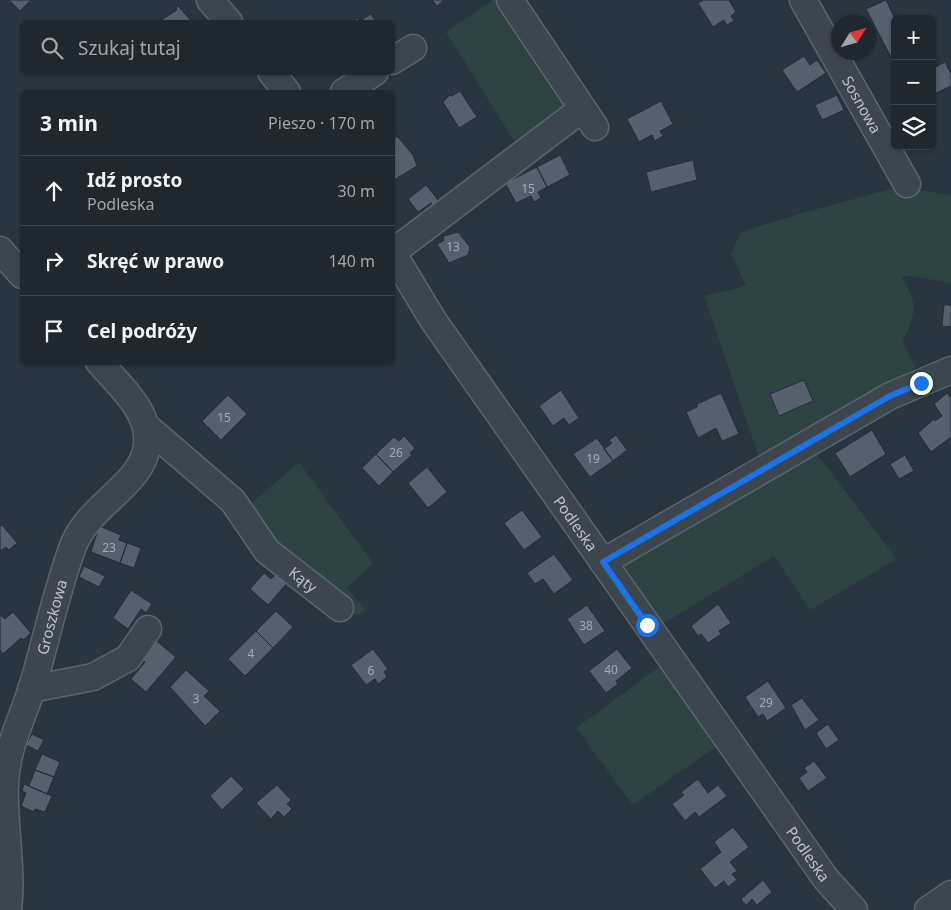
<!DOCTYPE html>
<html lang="pl">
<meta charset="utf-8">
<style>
body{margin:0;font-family:"Noto Sans",sans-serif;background:#2c343b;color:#f1f3f6}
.controls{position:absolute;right:15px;top:15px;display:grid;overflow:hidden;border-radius:8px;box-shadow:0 1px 4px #0004}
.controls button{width:45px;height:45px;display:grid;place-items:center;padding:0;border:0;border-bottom:1px solid #3c444b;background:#1f282f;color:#f1f3f6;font:25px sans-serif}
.compass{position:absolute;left:831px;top:15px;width:45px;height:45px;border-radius:50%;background:#1f282f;box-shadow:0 1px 4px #0004;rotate:53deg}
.stop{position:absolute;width:15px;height:15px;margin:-11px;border:4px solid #1a73e8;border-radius:50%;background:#fff}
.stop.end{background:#1a73e8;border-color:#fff;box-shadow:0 1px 5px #0008}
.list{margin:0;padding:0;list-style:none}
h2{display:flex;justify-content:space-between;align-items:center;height:65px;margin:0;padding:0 20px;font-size:21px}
h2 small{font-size:16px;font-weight:400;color:#a1a6aa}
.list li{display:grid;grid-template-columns:32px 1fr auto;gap:15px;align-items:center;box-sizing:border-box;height:70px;padding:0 20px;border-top:1px solid #3c444b}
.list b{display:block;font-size:19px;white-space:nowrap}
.list p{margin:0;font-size:16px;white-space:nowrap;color:#a1a6aa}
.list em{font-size:16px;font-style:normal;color:#a1a6aa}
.icon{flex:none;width:28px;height:28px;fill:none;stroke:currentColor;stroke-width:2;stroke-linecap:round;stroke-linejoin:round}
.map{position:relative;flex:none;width:951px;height:910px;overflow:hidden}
.search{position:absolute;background:#1f282f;box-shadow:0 1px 4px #0004;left:20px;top:20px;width:375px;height:55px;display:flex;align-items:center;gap:12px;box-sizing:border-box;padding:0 18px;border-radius:8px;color:#a1a6aa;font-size:19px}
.panel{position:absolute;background:#1f282f;box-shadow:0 1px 4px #0004;left:20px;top:90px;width:375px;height:275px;border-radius:8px}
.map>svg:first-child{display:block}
</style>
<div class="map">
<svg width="951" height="910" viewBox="0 0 951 910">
<rect width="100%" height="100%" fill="#29353f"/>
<path fill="#2e4342" d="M493 0H505L576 109 519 149 446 32Z
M898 187 951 195V283L911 276H901C919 306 917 310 903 341L918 374 760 460 704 296 746 286 731 254 741 232 802 213Z
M813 449 897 559 810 610 774 556 658 627 615 563Z
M299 462 373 563 347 588 366 610 357 616 274 545 246 508Z
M662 665 720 744 633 805 576 728Z"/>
<path fill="#55606c" stroke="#242d36" d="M9 0H31L20 11Z
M432 0H444L437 6Z
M703 0H729L736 12 731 16 734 21 727 25 724 20 713 27 698 3Z
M886 0 895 19 894 63 866 9Z
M178 6 192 22H158L177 10 176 8Z
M371 14 376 22H350L357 18 360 21Z
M804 56 810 65 817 60 826 73 797 92 782 70Z
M945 62 951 74V86L932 95V69Z
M460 91 477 117 459 128 443 102 450 95 452 96Z
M837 95 844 110 822 120 815 105Z
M661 101 673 124 660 131 663 136 655 141 652 135 639 142 627 119Z
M397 136 413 155 417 166 392 181V139Z
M560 155 570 175 547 187 537 167Z
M693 160 697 180 651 192 646 172Z
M537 167 547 187 538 192 541 198 534 202 531 196 516 203 505 183Z
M426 185 439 201 433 205 431 203 418 212 408 199Z
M458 232 470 247 468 255 449 263 437 244 443 241 444 236Z
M944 305H951V327L942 326Z
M804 380 813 401 779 416 770 394Z
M561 390 579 418 569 425 564 418 553 426 539 406Z
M721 393 739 434 722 441 716 428 698 438 686 412 697 407V404Z
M947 393 951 398V437L931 452 918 433 934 419 935 421 942 416 934 404Z
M228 395 247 414 221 440 202 421Z
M872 430 886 454 850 477 835 453Z
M616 435 627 450 613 461 604 449 612 443 609 440Z
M404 436 415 448 410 453 412 455 393 472 376 454 394 437 399 441Z
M597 438 613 461 590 477 573 454Z
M376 454 393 472 379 486 362 468Z
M905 455 914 471 899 479 890 464Z
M427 467 447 492 428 508 408 483Z
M522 510 542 537 524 550 504 523Z
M2 525 17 543 9 550 6 547 0 551V527Z
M99 526 121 535 119 540 127 543 120 563 91 552Z
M127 543 141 548 134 568 120 563Z
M554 554 573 580 554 594 543 579 535 584 527 573Z
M84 566 105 576 99 587 79 577Z
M278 572 289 581 268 605 250 589 264 573 271 579Z
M131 590 152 604 146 613 141 609 128 629 113 618Z
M718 604 731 623 719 631 721 634 708 643 701 634 698 636 691 626Z
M587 605 605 631 584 645 567 619Z
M276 611 293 627 273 648 256 631Z
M13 612 31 633 23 640 21 638 3 654 0 650V615L5 619Z
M256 631 273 648 245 676 228 659Z
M154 639 176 657 146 692 131 679 145 662 139 657Z
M373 649 388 669 384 672 387 677 378 684 375 679 366 685 351 665Z
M617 649 632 668 616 681 618 684 606 693 589 671Z
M186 670 209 691 204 696 220 711 205 726 170 687Z
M768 681 786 708 767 721 763 714 758 717 745 697Z
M802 698 819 720 805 730 791 705Z
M828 724 839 740 826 749 816 733Z
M32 734 44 740 38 751 26 745Z
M42 754 60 762 54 777 35 770Z
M814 761 827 778 808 791 799 778 807 772 804 768Z
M35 770 54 777 47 794 29 786Z
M231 776 244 789 222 810 210 796Z
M698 779 708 793 718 785 727 796 699 817 695 812 685 821 672 804 684 795 681 792Z
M24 784 52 796 45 812 35 809 34 812 21 806 26 793 22 791Z
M277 785 291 800 287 804 292 809 284 817 278 811 271 819 256 803Z
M733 827 749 847 730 862 737 871 732 874 737 880 728 887 724 881 715 888 700 869 721 852 714 842Z
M763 880 772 892 757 905 752 899 746 905 741 899Z"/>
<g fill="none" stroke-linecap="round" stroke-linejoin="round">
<defs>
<g id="minor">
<path d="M210 0 229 22"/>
<path d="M510 0 595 127"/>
<path id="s1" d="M803 0 907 184"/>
<path d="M392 61 413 48"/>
<path d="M271 72 287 92"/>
<path d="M344 92 375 72"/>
<path d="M0 250 22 275"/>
<path id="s2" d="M392 252 433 320 826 879 854 910"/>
<path d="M393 252 582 109"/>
<path id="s3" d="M147 427 233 501 267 551 340 608"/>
<path d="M603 562 890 396 951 370"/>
<path d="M31 689 93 677 128 658 148 629"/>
<path id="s4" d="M8 910C13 867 3 824 5 782 7 747 22 719 32 688 46 641 56 592 73 546 89 504 143 485 147 445 151 412 119 385 99 362"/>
<path d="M928 910 951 894"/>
</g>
</defs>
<use href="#minor" stroke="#5b646c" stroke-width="29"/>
<use href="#minor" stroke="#3d464f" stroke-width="26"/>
</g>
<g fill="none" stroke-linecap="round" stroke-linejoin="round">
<path stroke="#1a73e8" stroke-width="6" d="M647 625 603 562 890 396 921 383"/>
</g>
<g text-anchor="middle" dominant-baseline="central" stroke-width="4" stroke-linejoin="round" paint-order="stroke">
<g font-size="12" fill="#a1a9b2">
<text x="528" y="188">15</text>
<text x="453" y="246">13</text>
<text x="224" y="417">15</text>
<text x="396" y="452">26</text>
<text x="593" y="458">19</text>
<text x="109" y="547">23</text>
<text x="586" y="625">38</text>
<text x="251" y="653">4</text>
<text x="611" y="669">40</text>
<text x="371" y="670">6</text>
<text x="196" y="698">3</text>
<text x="766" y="702">29</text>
</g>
<g font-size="15" fill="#bac1c9" stroke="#222b34">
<text stroke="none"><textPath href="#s1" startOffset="120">Sosnowa</textPath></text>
<text stroke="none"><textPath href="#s2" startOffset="328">Podleska</textPath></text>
<text stroke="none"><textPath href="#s3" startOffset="220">Kąty</textPath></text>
<text stroke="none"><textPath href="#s4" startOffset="300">Groszkowa</textPath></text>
<text stroke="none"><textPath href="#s2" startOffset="732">Podleska</textPath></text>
</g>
</g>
</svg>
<div class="controls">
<button>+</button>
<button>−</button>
<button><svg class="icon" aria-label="layers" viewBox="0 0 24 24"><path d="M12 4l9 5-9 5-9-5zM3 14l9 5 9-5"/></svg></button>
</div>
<svg class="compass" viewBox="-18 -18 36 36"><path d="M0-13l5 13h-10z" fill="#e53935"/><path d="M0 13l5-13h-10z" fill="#a1a6aa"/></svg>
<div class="stop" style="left:647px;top:625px"></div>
<div class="stop end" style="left:921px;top:383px"></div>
<div class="search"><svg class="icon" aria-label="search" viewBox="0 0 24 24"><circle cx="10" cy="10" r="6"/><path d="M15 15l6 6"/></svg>Szukaj tutaj</div>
<section class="panel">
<h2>3 min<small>Pieszo · 170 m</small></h2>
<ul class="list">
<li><svg class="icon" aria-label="ahead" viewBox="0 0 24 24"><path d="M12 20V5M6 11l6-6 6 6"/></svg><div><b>Idź prosto</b><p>Podleska</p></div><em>30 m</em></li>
<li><svg class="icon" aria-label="right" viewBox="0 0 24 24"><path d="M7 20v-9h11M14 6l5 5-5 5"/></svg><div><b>Skręć w prawo</b></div><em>140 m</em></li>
<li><svg class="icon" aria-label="arrive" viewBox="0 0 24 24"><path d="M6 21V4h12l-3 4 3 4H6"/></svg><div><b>Cel podróży</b></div></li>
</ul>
</section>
</div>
